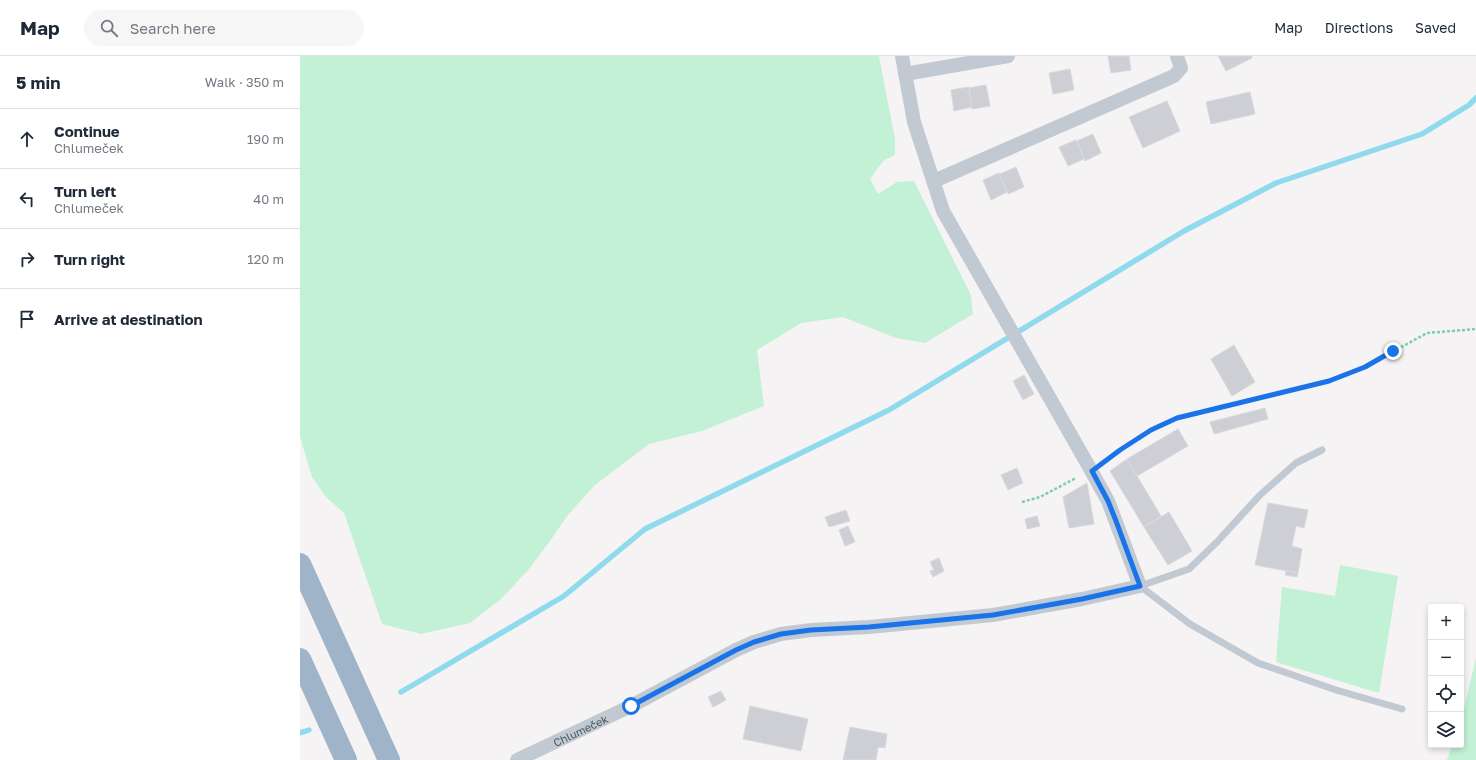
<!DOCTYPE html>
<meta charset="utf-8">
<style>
body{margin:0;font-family:"Golos Text",sans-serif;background:#f6f6f7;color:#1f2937}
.controls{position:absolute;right:12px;bottom:12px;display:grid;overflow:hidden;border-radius:4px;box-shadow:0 2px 6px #0003}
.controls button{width:36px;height:36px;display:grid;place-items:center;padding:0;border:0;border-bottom:1px solid #e0e1e3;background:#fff;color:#1f2937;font:20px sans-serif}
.stop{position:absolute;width:12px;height:12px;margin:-9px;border:3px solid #1a73e8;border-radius:50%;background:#fff}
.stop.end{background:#1a73e8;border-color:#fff;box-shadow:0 1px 4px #0008}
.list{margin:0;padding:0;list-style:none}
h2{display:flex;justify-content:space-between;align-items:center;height:52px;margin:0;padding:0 16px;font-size:17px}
h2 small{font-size:13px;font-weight:400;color:#747a83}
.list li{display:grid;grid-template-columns:26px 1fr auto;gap:12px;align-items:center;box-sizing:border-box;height:60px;padding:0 16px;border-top:1px solid #e0e1e3}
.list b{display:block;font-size:15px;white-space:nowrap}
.list p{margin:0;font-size:13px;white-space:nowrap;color:#747a83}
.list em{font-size:13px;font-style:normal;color:#747a83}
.icon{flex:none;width:22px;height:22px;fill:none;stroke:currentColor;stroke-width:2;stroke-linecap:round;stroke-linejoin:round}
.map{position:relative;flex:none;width:1176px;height:704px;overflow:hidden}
header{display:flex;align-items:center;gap:24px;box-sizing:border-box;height:56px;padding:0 20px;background:#fff;border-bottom:1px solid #e0e1e3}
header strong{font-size:19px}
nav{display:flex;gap:22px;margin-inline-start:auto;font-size:14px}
.search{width:280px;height:36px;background:#f6f6f7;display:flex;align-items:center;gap:10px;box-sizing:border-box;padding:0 14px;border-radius:22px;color:#747a83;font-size:15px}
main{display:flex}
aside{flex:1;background:#fff}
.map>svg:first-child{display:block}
</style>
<header>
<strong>Map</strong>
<div class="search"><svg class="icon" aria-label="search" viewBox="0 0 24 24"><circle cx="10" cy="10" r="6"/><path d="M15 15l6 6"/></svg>Search here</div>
<nav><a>Map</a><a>Directions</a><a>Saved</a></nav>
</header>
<main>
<aside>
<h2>5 min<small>Walk · 350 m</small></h2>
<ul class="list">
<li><svg class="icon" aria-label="ahead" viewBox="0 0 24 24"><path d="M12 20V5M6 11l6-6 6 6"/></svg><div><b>Continue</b><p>Chlumeček</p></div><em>190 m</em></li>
<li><svg class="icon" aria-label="left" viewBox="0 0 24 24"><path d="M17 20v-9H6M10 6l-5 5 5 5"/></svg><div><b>Turn left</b><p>Chlumeček</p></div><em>40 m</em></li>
<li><svg class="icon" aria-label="right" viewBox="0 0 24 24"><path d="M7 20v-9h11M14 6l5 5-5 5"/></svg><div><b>Turn right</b></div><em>120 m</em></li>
<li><svg class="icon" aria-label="arrive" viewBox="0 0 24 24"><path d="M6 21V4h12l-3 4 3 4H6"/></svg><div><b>Arrive at destination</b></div></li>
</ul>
</aside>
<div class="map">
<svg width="1176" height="704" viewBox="0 0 1176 704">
<rect width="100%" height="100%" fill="#f5f3f3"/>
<path fill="#c3f1d5" d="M0 0H579L595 83V99L583 105 570 123 578 138 597 126 614 125 671 239 673 258 625 287 596 282 543 261 501 267 457 294 464 350 402 375 349 388 295 429 267 460 250 485 229 513 202 542 170 567 121 578 82 568 44 457 26 441 12 421 0 380Z
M1040 509 1098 520 1079 637 976 606 982 531 1035 540Z
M1176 602V704H1147L1152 689H1161V665Z"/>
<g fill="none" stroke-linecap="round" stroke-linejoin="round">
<path stroke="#90daee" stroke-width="5.5" d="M101 636 264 540 345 473 589 354 884 175 976 127 1122 78 1169 49 1176 42
M0 677 9 674"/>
</g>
<path fill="#cdcfd5" stroke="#d7d9de" d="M808 0H829L831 14 811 17Z
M918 0H952V2L926 15Z
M770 13 774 34 753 38 749 17Z
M686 29 690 50 672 53 669 32Z
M669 31 672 51 654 55 651 34Z
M950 36 955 58 911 68 906 46Z
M867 45 880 75 843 92 829 61Z
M793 78 801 97 785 105 777 85Z
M776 84 784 103 768 110 759 91Z
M716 111 724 131 708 138 699 117 700 118Z
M699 117 707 136 691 144 683 124Z
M934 289 955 326 932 340 911 303Z
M724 319 734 338 723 344 713 325Z
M965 352 968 363 914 378 910 366Z
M878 373 888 390 837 420 827 403Z
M827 403 861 460 844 471 810 415Z
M717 412 723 427 708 434 701 419Z
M787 427 794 468 769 472 763 441Z
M968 447 1008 454 1004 472 996 470 992 490 1002 493 998 517 955 509Z
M546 454 550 465 529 471 525 461Z
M869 456 892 495 868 509 844 471Z
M737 460 740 470 727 473 725 463Z
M548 470 555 486 545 490 539 474Z
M639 502 644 515 633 521 630 515 634 514 630 506Z
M986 515 998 517 997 521 985 519Z
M421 635 426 644 413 651 408 641Z
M450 650 508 663 501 695 443 683Z
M550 671 587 678 585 692 578 691 576 704H543Z"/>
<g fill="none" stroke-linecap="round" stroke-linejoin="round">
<path stroke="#7ad0a6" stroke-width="2.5" stroke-dasharray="3 2" stroke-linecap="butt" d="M805 405 820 394 851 374 877 362 1029 325 1065 311 1127 277 1176 273
M722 446 740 441 776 422"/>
<path stroke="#c1cad2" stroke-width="7" d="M1022 394 996 407 960 439 917 486 889 513 840 530 890 568 958 607 1036 634 1102 653"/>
<g stroke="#c1cad2" stroke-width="14">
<path d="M605 18 708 0"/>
<path d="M634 125 874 20 881 12 877 0"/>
<path id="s1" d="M217 704 331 650 436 594 454 586 481 578 511 574 569 571 693 559 782 543 840 530 808 445 788 409 643 155 614 66 602 0"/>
</g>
<path stroke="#9fb4c9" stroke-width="22" d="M0 508 89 704
M0 603 46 704"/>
</g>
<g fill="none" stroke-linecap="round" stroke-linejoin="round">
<path stroke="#1a73e8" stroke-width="5" d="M331 650 436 594 454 586 481 578 511 574 569 571 693 559 782 543 840 530 816 465 808 445 792 415 820 394 851 374 877 362 1029 325 1065 311 1093 295"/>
</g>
<g text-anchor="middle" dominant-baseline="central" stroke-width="3" stroke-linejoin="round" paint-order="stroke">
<g font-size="11" fill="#4a5661" stroke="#fff">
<text stroke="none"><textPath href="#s1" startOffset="70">Chlumeček</textPath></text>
</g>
</g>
</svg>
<div class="controls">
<button>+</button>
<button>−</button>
<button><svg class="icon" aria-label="locate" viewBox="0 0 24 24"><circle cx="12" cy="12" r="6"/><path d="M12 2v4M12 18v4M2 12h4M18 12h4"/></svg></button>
<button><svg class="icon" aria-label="layers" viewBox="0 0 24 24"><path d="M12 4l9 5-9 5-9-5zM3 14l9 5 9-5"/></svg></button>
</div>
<div class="stop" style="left:331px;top:650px"></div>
<div class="stop end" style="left:1093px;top:295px"></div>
</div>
</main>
